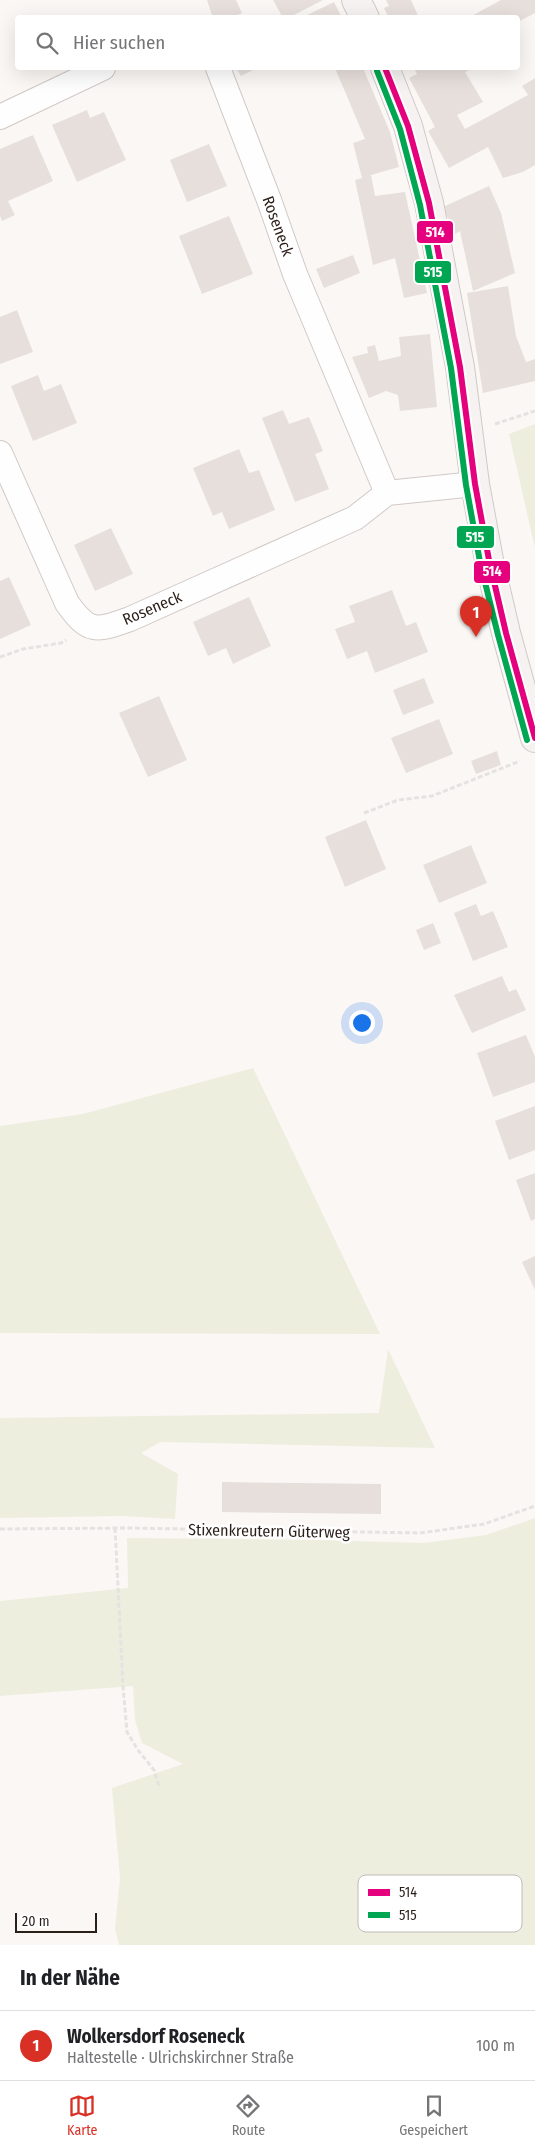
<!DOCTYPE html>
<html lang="de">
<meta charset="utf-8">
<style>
body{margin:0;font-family:"Fira Sans Condensed",sans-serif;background:#f6f6f6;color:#202124}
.scale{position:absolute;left:15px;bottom:12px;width:82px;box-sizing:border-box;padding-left:5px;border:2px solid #2c1f1a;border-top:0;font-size:14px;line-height:18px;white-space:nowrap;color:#2c1f1a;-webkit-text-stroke:4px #fff;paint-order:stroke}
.you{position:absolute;left:361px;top:1022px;width:18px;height:18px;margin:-12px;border:4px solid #fff;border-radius:50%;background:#1a73e8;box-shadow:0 0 0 8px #1a73e833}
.badge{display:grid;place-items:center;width:32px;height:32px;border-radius:50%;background:#d93025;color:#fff;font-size:16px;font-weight:700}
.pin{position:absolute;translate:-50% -41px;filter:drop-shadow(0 1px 2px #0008)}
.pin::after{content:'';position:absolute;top:26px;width:18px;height:15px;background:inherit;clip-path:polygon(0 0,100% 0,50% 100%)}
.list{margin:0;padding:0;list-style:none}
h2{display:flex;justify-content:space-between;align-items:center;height:65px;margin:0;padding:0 20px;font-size:21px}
h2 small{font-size:16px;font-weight:400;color:#757577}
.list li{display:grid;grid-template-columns:32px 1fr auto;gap:15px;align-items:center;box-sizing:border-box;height:70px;padding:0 20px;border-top:1px solid #e0e0e0}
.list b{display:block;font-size:19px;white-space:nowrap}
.list p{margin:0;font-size:16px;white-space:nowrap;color:#757577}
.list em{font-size:16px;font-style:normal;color:#757577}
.icon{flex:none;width:28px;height:28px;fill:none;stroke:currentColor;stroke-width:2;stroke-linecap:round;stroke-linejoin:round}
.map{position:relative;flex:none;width:535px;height:1945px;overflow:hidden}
.search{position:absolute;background:#fff;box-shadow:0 5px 20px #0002;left:15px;right:15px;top:15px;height:55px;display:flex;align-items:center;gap:12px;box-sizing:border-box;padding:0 18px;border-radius:5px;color:#757577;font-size:19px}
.sheet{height:135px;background:#fff}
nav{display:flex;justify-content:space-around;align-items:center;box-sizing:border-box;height:70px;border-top:1px solid #e0e0e0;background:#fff;font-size:14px;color:#757577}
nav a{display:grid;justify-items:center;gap:2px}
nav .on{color:#d93025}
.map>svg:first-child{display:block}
</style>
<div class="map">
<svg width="535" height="1945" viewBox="0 0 535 1945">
<rect width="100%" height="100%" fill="#fbf7f5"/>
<path fill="#edeede" d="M535 424V548L509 434Z
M253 1068 380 1334 0 1333V1126L83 1114Z
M388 1349 435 1448 160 1442 141 1453 178 1474 175 1519 122 1516 0 1518V1418L379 1413Z
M535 1518V1945H119L115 1929 120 1878 112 1788 183 1764 142 1743 135 1720 133 1686 0 1696V1601L128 1588 127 1538 317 1540 423 1543 486 1535Z"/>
<path fill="#e7dfdc" d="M207 0H236L242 13 231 18H213Z
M273 0H323L288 18H283Z
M386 0H411L419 18H389L384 8 389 6Z
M501 0H535V13L518 22V18H468Z
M334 2 342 18H301Z
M236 68H257L241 76Z
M335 68H363L390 132 399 167 371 175 375 196 405 192 427 293 404 298 395 258 373 265 355 180 362 178 353 143 365 139Z
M414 68H474L465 72 483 102 457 115 465 129 528 95 522 86 535 78V165L523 172 503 178 488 147 449 168 428 131 435 127 409 78 417 74Z
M87 110 90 118 104 112 126 160 77 182 52 125Z
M33 135 53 181 8 201 15 215 2 221 0 216V149Z
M209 144 227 186 187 202 170 160Z
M489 186 501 213 515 273 473 291 460 231 455 234 443 207Z
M229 216 253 274 202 294 179 236Z
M353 255 360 273 324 288 316 269Z
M508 286 516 336 526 362 535 359V381L483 393 467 293Z
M17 310 33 352 0 364V317Z
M430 334 437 407 400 411 398 395 386 391 369 398 352 357 368 353 367 347 375 345 379 361 401 356 399 337Z
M38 375 44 391 61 384 77 423 33 441 11 386Z
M283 410 289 424 309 417 323 451 315 454 329 489 295 502 262 418Z
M239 449 249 473 259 470 275 510 229 529 222 512 213 516 193 468Z
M111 528 133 574 95 591 74 545Z
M9 577 31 625 0 639V581Z
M392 590 406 626 416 622 428 652 375 673 367 651 347 659 335 629 355 622 349 606Z
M249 597 271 646 233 664 226 648 208 656 193 622Z
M424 678 434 703 403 715 393 690Z
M159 696 187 760 148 777 119 713Z
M439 719 453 754 406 773 391 738Z
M497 751 501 765 476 774 471 761Z
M366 820 386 869 345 887 325 837Z
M471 845 487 883 439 903 423 865Z
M476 904 481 916 493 911 508 947 473 961 454 913Z
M433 923 441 943 424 950 416 930Z
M502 976 509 992 516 989 526 1010 472 1033 454 995Z
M526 1035 535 1057V1082L493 1097 477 1053Z
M535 1106V1150L509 1160 495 1121Z
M535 1173V1219L531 1221 516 1180Z
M535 1256V1290L522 1262Z
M222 1482 381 1484V1514L222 1512Z"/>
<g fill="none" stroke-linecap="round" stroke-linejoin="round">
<defs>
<path id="minor" d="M218 68 269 200 295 274 387 493
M0 117 103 68
M0 453 67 603C89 634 96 631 130 619L355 518 387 493 475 484"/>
<path id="secondary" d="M356 0 365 18
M385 68 408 126 429 203 460 367 475 484 489 560 506 633 535 738"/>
</defs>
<use href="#minor" stroke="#d1c9c6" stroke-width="26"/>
<use href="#secondary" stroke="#d1c9c6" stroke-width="30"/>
<path stroke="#e4e3e2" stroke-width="3" stroke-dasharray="5 2.5" stroke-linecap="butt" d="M495 424 535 411
M0 657 23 649 61 643 66 640
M364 813 398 800 432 796 520 761
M115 1528 123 1686 127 1732 138 1750 154 1770 159 1786
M0 1529 128 1528 420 1533 484 1524 535 1506"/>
<use href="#minor" stroke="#fefefe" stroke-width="24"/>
<use href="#secondary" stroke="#f6f2f2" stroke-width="28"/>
<defs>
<path id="bus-1" d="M385 68 408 126 429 203 460 367 475 484 489 560 506 633 535 738"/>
<path id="bus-2" d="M377 71 400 129 420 205 451 368 466 485 480 562 498 635 527 740"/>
</defs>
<use href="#bus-1" stroke="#fff" stroke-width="10"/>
<use href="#bus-2" stroke="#fff" stroke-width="10"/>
<use href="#bus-1" stroke="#e5007d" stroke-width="6"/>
<use href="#bus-2" stroke="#00a651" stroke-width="6"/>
</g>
<g text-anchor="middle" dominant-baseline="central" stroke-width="5" stroke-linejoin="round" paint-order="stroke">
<g font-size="16" fill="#2c1f1a" stroke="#fff">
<text transform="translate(278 226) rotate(70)">Roseneck</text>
<text transform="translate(152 608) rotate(-23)">Roseneck</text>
<text transform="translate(269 1531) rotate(1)">Stixenkreutern Güterweg</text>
</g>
</g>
<rect x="358" y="1875" width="164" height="57" rx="8" fill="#fff" stroke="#c0bcba" stroke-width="1"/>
<rect x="368" y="1889" width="22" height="7" fill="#e5007d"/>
<rect x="368" y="1912" width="22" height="6" fill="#00a651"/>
<g font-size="14" fill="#2c1f1a">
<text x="399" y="1897">514</text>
<text x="399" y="1920">515</text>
</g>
<g stroke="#fff" stroke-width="2">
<rect x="416" y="220" width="38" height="24" rx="5" fill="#e5007d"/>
<rect x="414" y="260" width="38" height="24" rx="5" fill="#00a651"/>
<rect x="456" y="525" width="39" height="24" rx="5" fill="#00a651"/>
<rect x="473" y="560" width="38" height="24" rx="5" fill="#e5007d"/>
</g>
<g font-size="14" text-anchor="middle" font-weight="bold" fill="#fff">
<text x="435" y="237">514</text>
<text x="433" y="277">515</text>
<text x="475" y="542">515</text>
<text x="492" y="576">514</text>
</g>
</svg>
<div class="scale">20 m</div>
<div class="you"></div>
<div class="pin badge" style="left:476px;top:637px">1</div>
<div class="search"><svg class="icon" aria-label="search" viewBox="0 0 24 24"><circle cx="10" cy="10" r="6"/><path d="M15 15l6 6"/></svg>Hier suchen</div>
</div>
<section class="sheet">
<h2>In der Nähe<small></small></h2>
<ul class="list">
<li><span class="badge">1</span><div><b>Wolkersdorf Roseneck</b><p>Haltestelle · Ulrichskirchner Straße</p></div><em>100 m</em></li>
</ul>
</section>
<nav>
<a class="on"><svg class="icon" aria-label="map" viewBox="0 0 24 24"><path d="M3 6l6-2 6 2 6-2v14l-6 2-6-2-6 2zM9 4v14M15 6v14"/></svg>Karte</a>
<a><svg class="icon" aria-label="directions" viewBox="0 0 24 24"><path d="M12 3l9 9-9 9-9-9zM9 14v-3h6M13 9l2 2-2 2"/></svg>Route</a>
<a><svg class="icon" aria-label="saved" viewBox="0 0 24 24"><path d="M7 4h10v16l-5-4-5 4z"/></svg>Gespeichert</a>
</nav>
